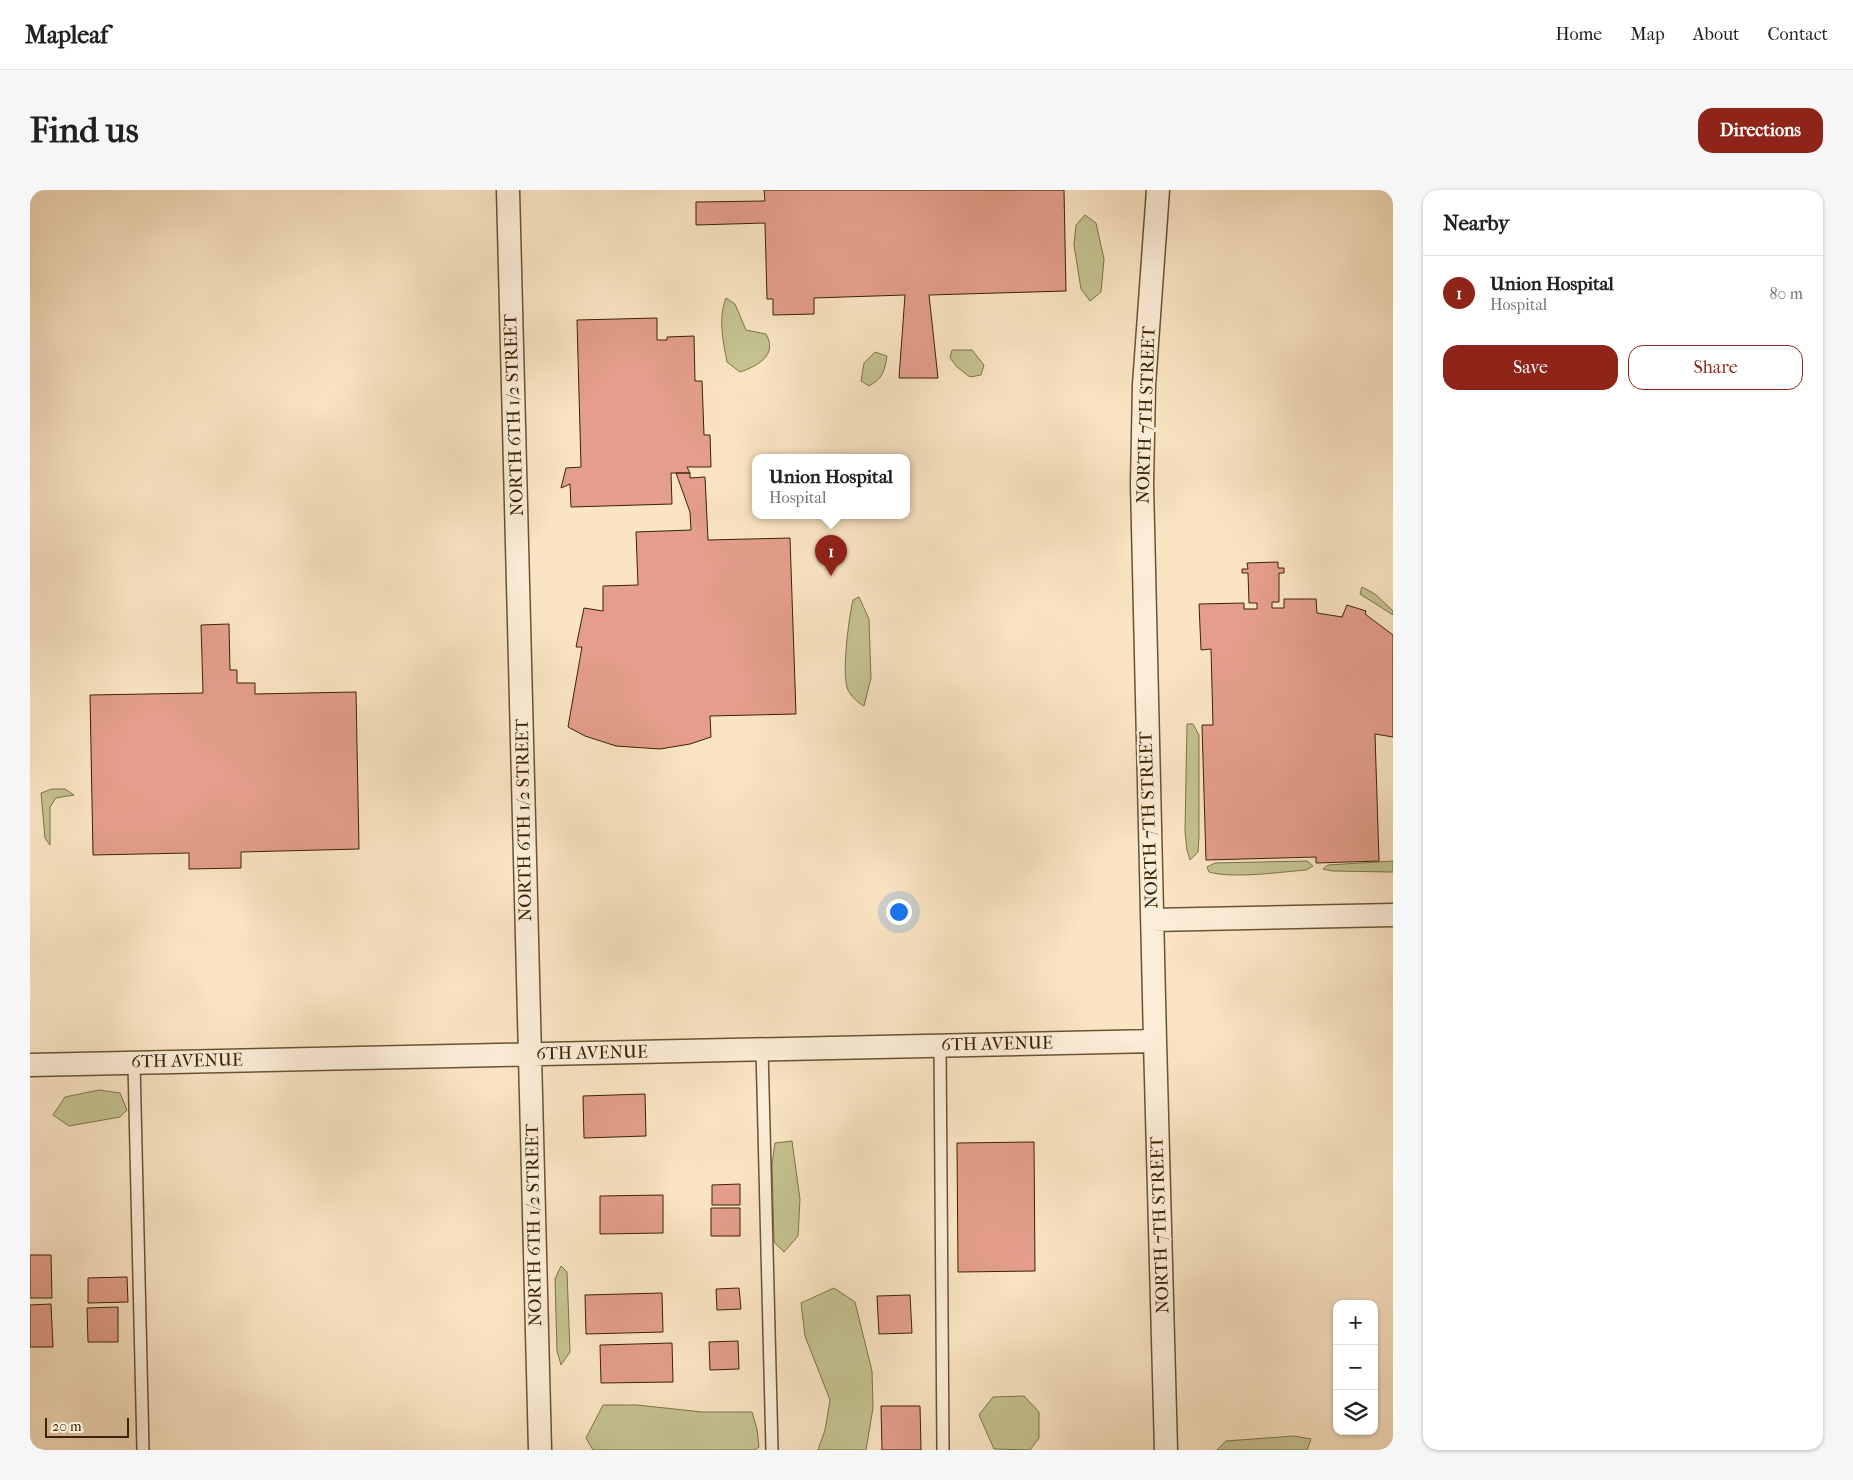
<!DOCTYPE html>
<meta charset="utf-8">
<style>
body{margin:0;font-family:"IM FELL French Canon",serif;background:#f6f6f6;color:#202124}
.controls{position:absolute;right:15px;bottom:15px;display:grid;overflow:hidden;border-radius:10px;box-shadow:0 1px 4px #0004}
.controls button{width:45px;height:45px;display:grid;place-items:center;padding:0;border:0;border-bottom:1px solid #e0e0e0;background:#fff;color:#202124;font:25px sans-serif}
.scale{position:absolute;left:15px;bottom:12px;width:84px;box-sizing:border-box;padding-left:5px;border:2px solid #3a2300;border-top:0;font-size:14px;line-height:18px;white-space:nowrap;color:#3a2300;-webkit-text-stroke:4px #fcedd8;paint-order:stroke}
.you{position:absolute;left:868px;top:721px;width:18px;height:18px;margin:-12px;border:4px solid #fff;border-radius:50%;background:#1a73e8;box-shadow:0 0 0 8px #1a73e833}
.badge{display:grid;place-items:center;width:32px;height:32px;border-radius:50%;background:#8f2418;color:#fff;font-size:16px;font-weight:700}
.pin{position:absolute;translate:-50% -41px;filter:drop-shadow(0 1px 2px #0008)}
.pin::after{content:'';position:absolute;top:26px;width:18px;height:15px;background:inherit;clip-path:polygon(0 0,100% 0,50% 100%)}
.popup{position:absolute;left:722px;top:264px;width:158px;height:65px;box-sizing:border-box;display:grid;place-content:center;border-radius:10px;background:#fff;filter:drop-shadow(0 1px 4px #0005);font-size:16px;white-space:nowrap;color:#757577}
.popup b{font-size:19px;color:#202124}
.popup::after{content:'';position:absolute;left:50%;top:100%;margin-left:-10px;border:10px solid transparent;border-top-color:#fff}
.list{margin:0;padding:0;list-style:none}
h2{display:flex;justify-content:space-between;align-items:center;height:65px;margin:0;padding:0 20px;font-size:21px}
h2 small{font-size:16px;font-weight:400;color:#757577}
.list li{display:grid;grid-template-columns:32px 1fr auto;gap:15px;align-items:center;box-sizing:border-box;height:75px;padding:0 20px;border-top:1px solid #e0e0e0}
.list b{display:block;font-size:19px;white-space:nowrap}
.list p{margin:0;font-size:16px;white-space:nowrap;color:#757577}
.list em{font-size:16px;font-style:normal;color:#757577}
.actions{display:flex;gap:10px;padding:15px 20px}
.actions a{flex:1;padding:11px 0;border:1px solid #8f2418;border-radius:15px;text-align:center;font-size:18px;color:#8f2418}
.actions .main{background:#8f2418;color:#fff}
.icon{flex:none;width:28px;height:28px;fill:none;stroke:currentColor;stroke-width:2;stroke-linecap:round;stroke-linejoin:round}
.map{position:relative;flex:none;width:1363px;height:1260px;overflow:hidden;border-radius:15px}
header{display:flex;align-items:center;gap:30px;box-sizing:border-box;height:70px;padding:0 25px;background:#fff;border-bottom:1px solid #e0e0e0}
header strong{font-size:24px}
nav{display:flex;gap:28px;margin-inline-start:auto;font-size:18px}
.intro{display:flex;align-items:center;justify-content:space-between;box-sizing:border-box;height:120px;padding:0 30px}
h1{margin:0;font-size:35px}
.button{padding:12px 22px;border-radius:15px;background:#8f2418;color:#fff;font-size:18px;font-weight:700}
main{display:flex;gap:30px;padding:0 30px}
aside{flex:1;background:#fff;border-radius:15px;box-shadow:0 1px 4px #0004}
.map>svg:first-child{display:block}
</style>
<header>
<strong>Mapleaf</strong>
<nav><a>Home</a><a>Map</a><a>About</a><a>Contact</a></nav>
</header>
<div class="intro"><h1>Find us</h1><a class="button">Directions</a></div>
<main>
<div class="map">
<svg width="1363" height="1260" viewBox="0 0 1363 1260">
<rect width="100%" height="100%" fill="#fae4c3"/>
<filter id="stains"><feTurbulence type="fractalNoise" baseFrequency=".004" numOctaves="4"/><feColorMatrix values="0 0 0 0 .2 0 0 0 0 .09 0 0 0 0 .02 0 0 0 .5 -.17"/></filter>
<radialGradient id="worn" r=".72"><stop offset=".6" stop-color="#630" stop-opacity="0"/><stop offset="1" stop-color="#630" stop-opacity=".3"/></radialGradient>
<path fill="#c4c290" stroke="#7f7248" d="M1055 25 1066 33 1074 69 1071 102 1060 111 1051 99 1044 55 1046 35Z
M696 108 705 114 716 140 736 144C748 165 728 176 710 182L697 172C693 151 688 128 696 108Z
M922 160H942L954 175 951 185 940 187 927 177 920 168Z
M845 162 857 166C855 181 852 189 839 196L831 191 834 173Z
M1332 397 1345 404 1363 421V425L1330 404Z
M829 407 839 429 841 488 834 516C828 513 821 506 818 500 811 486 819 426 823 410Z
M1157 534H1163L1169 545V646L1168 662 1160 670 1157 660 1155 642Z
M22 599H35L44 605 26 608 20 617V655L15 648 11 603Z
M1277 671 1283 676 1276 680C1250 682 1203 689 1179 682L1177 677 1185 673Z
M1363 671V682L1302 681 1293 679 1298 675Z
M69 900 90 903 97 920 90 927 39 936 23 925 35 907Z
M762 951 770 1009 768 1046 754 1062 744 1052 742 974 745 953Z
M531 1076 537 1082 540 1162 531 1175 527 1161 525 1089Z
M804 1098 825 1112 842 1181 843 1218 836 1260H788L795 1240 800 1210 775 1146 771 1113Z
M994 1206 1009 1222V1248L1000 1260 964 1259 949 1225 963 1207Z
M573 1215H607L672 1222H722L727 1239 729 1257 725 1260H563L556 1248Z
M1264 1246 1281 1249 1277 1260H1187L1196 1251Z"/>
<path fill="#e49e8b" stroke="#3a2300" d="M734 0H1034L1036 101 899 105 908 188H869L875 105 784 108V124L743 125V109H737L735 33 666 35V12L735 11Z
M627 128V150H637V147L664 146 665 191H672L674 245H680L681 277H657L660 283H641L642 314 541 317 540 294 531 298 536 278 551 277 547 130Z
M646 283H660V288L675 287 678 350 760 348 766 524 680 526 681 547 660 554 630 559 586 556 555 546 538 537 552 457H546L554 418 573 421V396L608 395 606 342 661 340 660 322Z
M1248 372V378H1254V383H1249V412H1242V418H1254V409H1286L1287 423 1312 427 1317 415 1336 421 1335 424 1363 445V547L1345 544 1349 671 1286 673V667L1176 670 1172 535H1183L1181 459 1171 460 1169 414 1214 413V419H1227V413H1219L1218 383H1212V379H1218L1217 373Z
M199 434 200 480H207V493H225V504L326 502 329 659 211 662V678L159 679V663L63 665 60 505 173 503 171 435Z
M615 904 616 946 554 948 553 906Z
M1004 952 1005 1081 928 1082 927 953Z
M710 994V1015H682V995Z
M633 1005V1043L570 1044V1006Z
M681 1018H710V1046H681Z
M0 1065H21L22 1108H0Z
M97 1087 98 1112 58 1113V1088Z
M709 1098 711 1119 687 1120 686 1099Z
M632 1103 633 1142 556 1144 555 1105Z
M880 1105 882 1143 849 1144 847 1106Z
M21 1114 23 1157H0V1115Z
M88 1117V1152H58L57 1118Z
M708 1151 709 1179 680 1180 679 1152Z
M642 1153 643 1192 571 1193 570 1155Z
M851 1216H890L891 1260H852Z"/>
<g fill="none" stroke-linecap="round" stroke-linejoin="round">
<defs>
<path id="service" d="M910 855 913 1260
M732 859 742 1260
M104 873 113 1260"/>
<path id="minor" d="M478 0 510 1260
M1128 0 1114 195 1112 294 1125 851 1136 1260
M1122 730 1363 725
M0 875 1125 851"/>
</defs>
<use href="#service" stroke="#6a5331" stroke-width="14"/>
<use href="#minor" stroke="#6a5331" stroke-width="25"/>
<use href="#service" stroke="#fcedd8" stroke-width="11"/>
<use href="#minor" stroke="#fcedd8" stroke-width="22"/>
</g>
<g text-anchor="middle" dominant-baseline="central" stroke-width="5" stroke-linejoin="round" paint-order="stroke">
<g font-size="18" fill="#3a2300" stroke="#fcedd8">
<text transform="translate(484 225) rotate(-92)">NORTH 6TH 1/2 STREET</text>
<text transform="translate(1116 225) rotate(-88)">NORTH 7TH STREET</text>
<text transform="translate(494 630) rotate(-91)">NORTH 6TH 1/2 STREET</text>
<text transform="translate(1119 630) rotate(-92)">NORTH 7TH STREET</text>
<text transform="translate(967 854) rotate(-1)">6TH AVENUE</text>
<text transform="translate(562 863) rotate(-1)">6TH AVENUE</text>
<text transform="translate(157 871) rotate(-1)">6TH AVENUE</text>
<text transform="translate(504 1035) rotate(-91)">NORTH 6TH 1/2 STREET</text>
<text transform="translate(1130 1035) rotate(-92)">NORTH 7TH STREET</text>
</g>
</g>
<rect width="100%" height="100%" filter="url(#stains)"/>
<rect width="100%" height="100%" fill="url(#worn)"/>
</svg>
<div class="controls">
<button>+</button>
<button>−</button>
<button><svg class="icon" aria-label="layers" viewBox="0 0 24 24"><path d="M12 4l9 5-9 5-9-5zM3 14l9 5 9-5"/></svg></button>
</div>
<div class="scale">20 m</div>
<div class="you"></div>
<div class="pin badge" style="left:801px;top:386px">1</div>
<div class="popup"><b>Union Hospital</b>Hospital</div>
</div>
<aside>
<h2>Nearby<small></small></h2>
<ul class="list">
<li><span class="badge">1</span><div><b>Union Hospital</b><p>Hospital</p></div><em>80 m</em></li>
</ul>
<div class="actions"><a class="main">Save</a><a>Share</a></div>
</aside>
</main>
